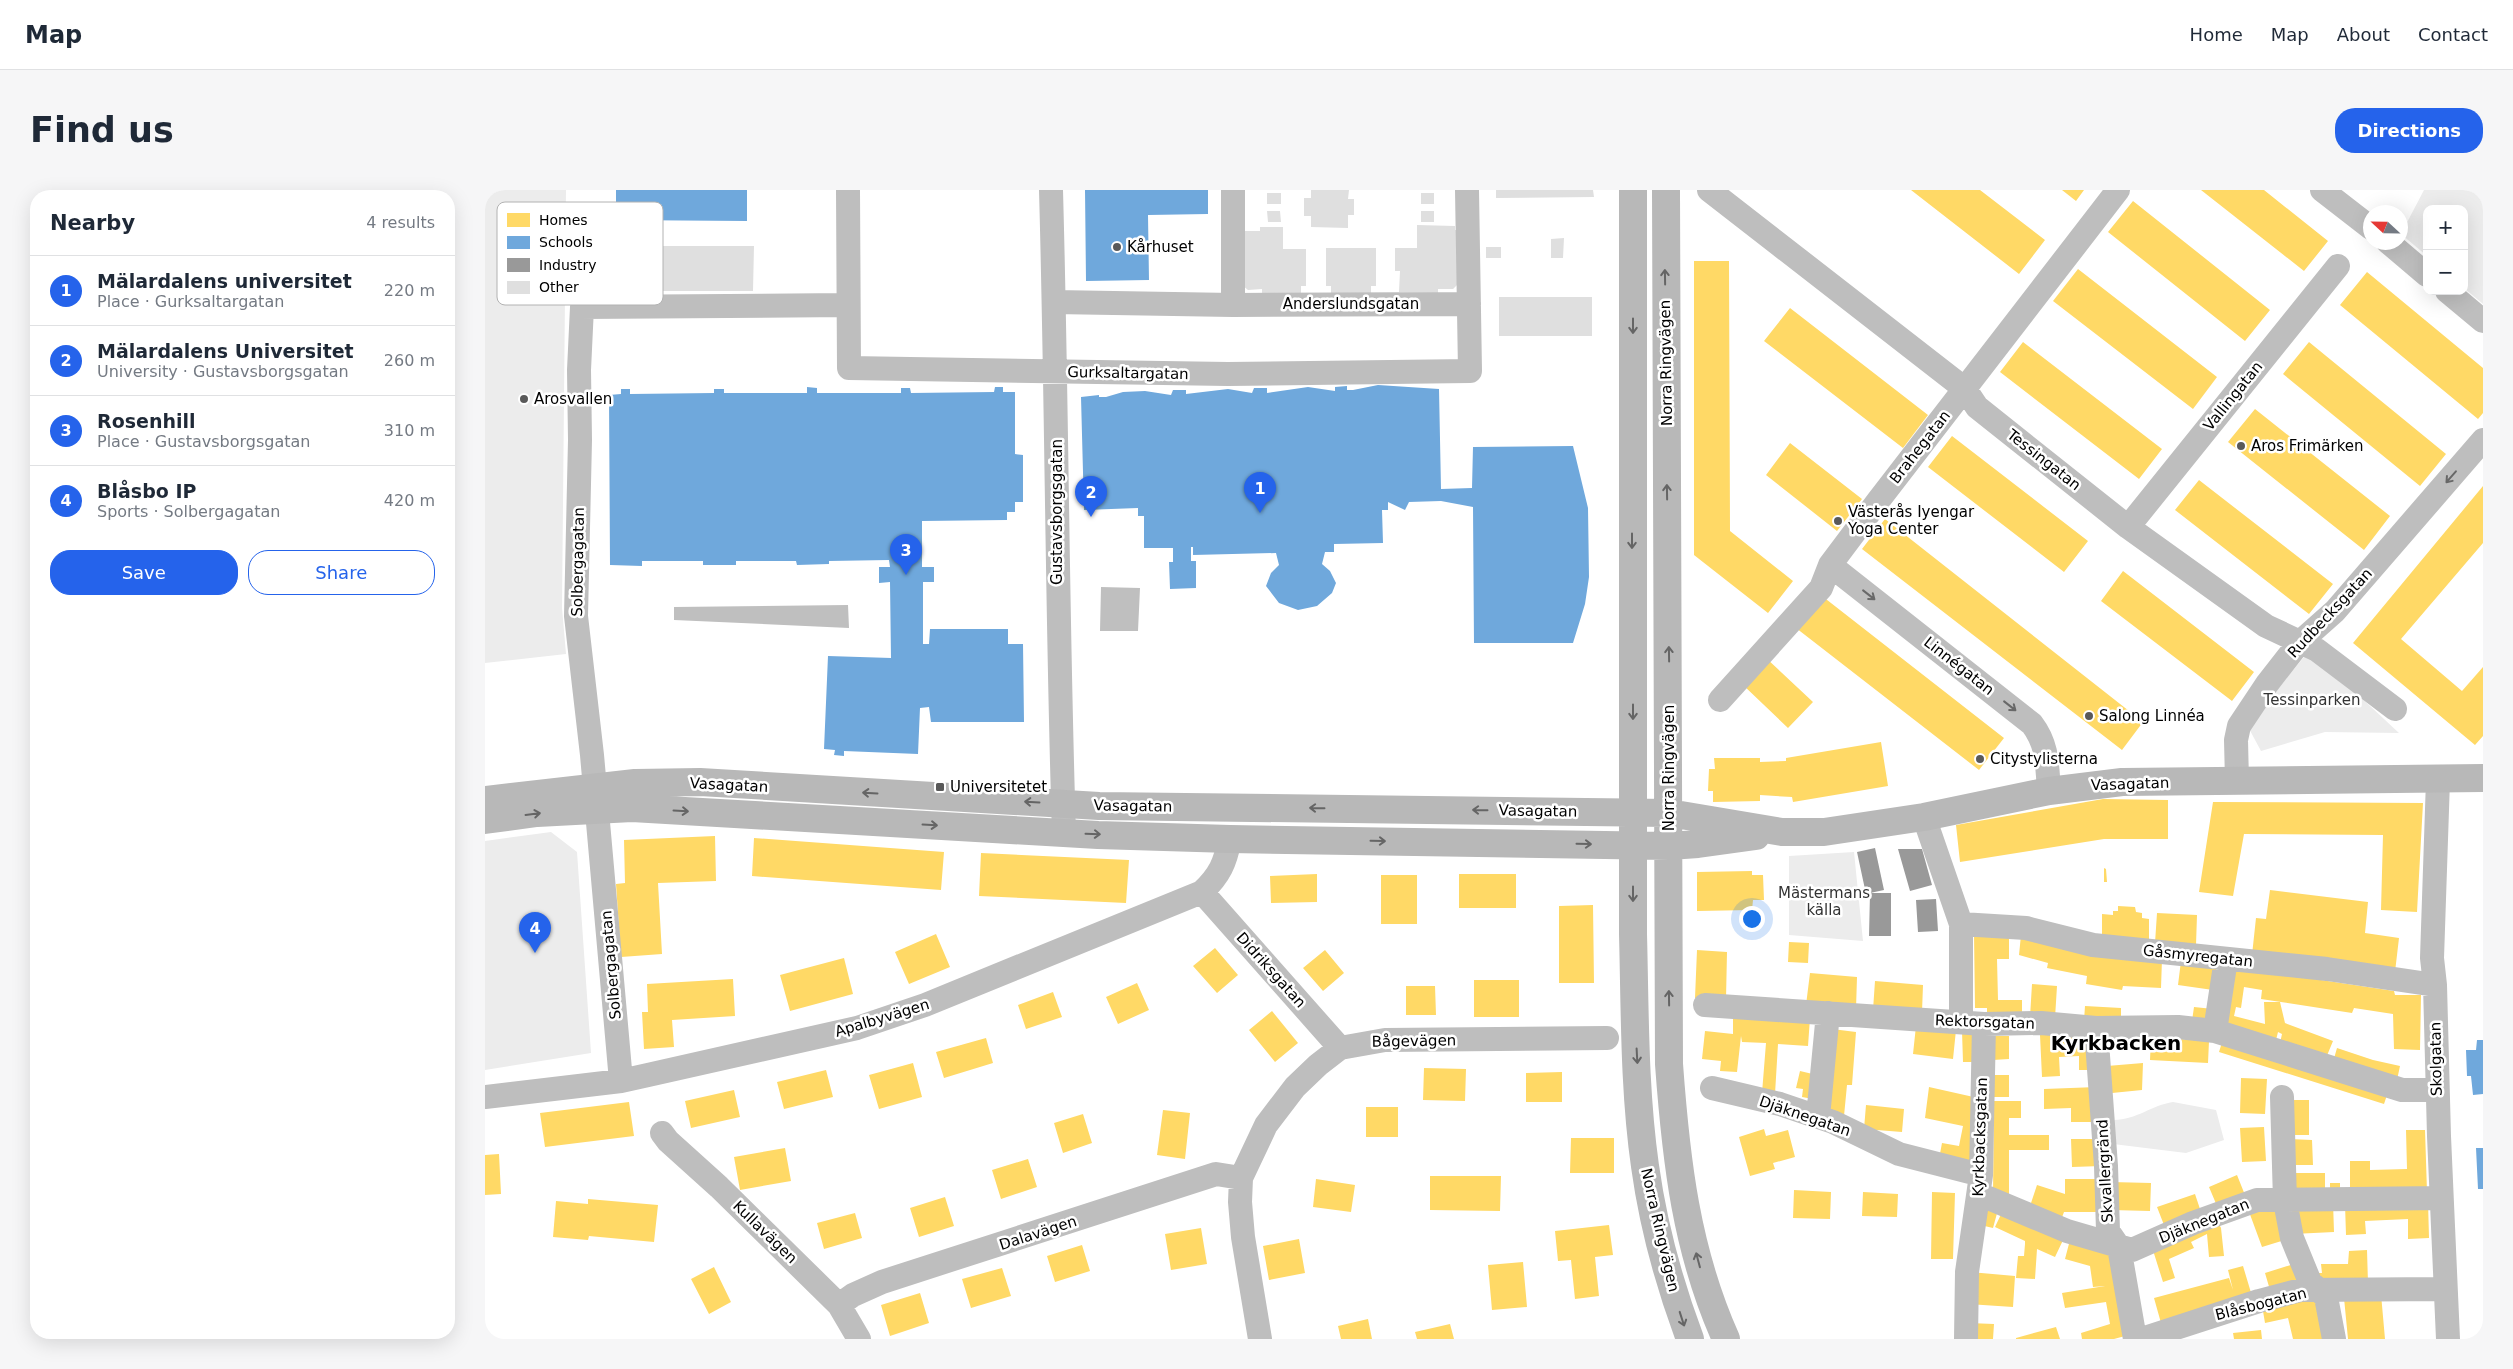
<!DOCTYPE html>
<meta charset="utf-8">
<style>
body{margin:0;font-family:"DejaVu Sans",sans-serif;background:#f6f6f7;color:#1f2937}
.controls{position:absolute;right:15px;top:15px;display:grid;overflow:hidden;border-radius:10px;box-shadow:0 5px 20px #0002}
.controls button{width:45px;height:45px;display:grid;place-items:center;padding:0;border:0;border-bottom:1px solid #e0e1e3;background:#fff;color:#1f2937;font:25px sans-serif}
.compass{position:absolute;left:1878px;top:15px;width:45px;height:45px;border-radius:50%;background:#fff;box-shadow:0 5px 20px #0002;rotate:292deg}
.you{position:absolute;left:1266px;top:728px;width:18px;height:18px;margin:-12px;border:4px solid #fff;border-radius:50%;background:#1a73e8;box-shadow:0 0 0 8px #1a73e833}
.badge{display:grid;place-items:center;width:32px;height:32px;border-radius:50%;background:#2563eb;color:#fff;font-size:16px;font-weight:700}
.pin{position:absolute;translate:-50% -41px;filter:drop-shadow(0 1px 2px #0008)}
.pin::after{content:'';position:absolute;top:26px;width:18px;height:15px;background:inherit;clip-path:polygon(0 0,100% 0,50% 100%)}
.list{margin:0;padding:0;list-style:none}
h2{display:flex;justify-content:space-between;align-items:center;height:65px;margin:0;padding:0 20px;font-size:21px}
h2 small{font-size:16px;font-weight:400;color:#747a83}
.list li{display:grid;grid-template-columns:32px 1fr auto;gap:15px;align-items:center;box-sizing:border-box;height:70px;padding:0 20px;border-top:1px solid #e0e1e3}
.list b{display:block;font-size:19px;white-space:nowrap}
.list p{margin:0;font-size:16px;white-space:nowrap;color:#747a83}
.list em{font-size:16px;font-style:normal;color:#747a83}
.actions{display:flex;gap:10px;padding:15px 20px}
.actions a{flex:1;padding:11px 0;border:1px solid #2563eb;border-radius:20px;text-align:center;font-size:18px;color:#2563eb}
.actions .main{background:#2563eb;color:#fff}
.map{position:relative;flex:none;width:1998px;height:1149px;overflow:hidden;border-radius:20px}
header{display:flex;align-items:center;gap:30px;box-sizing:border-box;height:70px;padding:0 25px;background:#fff;border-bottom:1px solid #e0e1e3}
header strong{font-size:24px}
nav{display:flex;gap:28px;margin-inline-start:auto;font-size:18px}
.intro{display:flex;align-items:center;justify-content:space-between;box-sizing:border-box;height:120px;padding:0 30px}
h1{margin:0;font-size:35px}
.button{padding:12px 22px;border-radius:20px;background:#2563eb;color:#fff;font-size:18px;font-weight:700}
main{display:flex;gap:30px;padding:0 30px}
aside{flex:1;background:#fff;border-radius:20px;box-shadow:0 5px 20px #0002}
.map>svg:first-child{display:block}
</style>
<header>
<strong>Map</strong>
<nav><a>Home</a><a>Map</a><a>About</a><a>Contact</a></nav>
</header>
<div class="intro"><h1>Find us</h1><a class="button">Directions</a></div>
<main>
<aside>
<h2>Nearby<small>4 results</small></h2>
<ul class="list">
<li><span class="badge">1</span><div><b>Mälardalens universitet</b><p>Place · Gurksaltargatan</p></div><em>220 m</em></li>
<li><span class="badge">2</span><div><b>Mälardalens Universitet</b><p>University · Gustavsborgsgatan</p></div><em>260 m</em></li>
<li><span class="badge">3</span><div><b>Rosenhill</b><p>Place · Gustavsborgsgatan</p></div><em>310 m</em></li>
<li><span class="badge">4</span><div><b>Blåsbo IP</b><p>Sports · Solbergagatan</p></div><em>420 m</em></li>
</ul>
<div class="actions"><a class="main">Save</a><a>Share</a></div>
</aside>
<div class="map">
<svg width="1998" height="1149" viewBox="0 0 1998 1149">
<rect width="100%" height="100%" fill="#fff"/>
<path fill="#ececec" d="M0 0H81L77 418 81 464 0 473Z
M1939 0H1998V114L1979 98V19H1942V66L1916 44Z
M1825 460 1914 543 1840 542 1776 561 1762 535Z
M66 642 92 662 106 863 0 880V651Z
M1369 662 1378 751 1304 745V666Z
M1688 912 1731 920 1739 950 1701 963 1620 953 1629 930C1651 930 1667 915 1688 912Z"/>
<path fill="#bfbfbf" d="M616 397 655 398 653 441H615Z
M363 415 364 438 189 430V417Z"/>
<path fill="#ffd966" d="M1426 0H1495L1560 50 1534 84Z
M1577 0H1599L1591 11Z
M1716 0H1779L1843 51 1819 81Z
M1648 11 1785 120 1760 151 1623 42Z
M1209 71H1244L1245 341 1308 391 1283 423 1209 365Z
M1593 79 1732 187 1708 219 1568 111Z
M1882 82 1998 178V223L1993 229 1855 115Z
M1305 118 1443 225 1418 258 1279 151Z
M1538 152 1677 259 1654 289 1515 182Z
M1824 152 1961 264 1935 296 1798 184Z
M1770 219 1905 326 1879 360 1743 252Z
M1467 246 1603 351 1579 382 1443 277Z
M1305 253 1377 309 1352 341 1281 285Z
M1714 290 1848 394 1824 424 1690 320Z
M1998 296V353L1916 449 1977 501 1998 477V546L1990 555 1868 453Z
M1400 329 1658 532 1637 560 1377 359Z
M1638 381 1769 482 1747 511 1616 411Z
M1337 406 1519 548 1494 580 1311 438Z
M1281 468 1328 512 1303 538 1257 494Z
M1396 552 1403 596 1308 612 1307 607 1275 605V611L1228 612V601H1223L1224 579H1230L1229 568H1275V572L1301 571V568Z
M1618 609 1683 610V649H1619L1475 672 1471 635Z
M1728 612 1938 613 1932 722 1896 720 1898 645 1759 644 1748 706 1714 702Z
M230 646 231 691 173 693 177 764 136 767 131 694 140 693 139 650Z
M269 648 459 662 456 700 267 686Z
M496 663 644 670 641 713 494 706Z
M1619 678 1621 679 1622 692H1619Z
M1267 681V685H1278L1279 710H1268L1267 720 1212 721V682Z
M832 684V712L786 713 785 686Z
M974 684H1031V718H974Z
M896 685H932V734H896Z
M1785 700 1883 712 1880 743 1914 748 1910 782 1767 765 1771 728 1781 729Z
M1108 715 1109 793H1074V716Z
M1633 716 1650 717 1651 722 1657 723V728L1664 729V752L1617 747V724L1628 725V721H1633Z
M1672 723 1712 725 1711 755 1670 753Z
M451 744 465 777 424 794 410 762Z
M1489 744 1524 745V769H1512L1513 810H1537V826H1502V818H1490Z
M1536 745 1677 769 1676 798 1638 796 1637 800 1601 794 1602 786 1562 778 1563 773 1534 765Z
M1304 752 1324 753 1323 773 1303 772Z
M730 758 753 785 732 803 708 776Z
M840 760 859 783 838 801 818 778Z
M1212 760 1242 762 1241 809 1210 808Z
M359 768 368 804 305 821 295 785Z
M1696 771 1732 775 1728 800 1693 795Z
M1744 776 1909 801 1910 805H1936L1935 860 1909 859 1908 824 1869 818 1867 823 1796 812 1776 809 1777 800 1759 797 1756 818 1751 817 1749 826 1780 834 1779 812H1795L1800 833 1848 851 1841 868 1795 853 1797 844 1793 842 1791 850 1737 836Z
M1325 783 1372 787 1371 819 1321 815Z
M248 789 250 826 187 830 189 857 159 859 157 822H163L162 794Z
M989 790H1034V827H989Z
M1390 791 1438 795 1437 822 1388 820Z
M652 793 664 820 633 834 621 807Z
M1547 794 1572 796 1570 828 1545 827Z
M921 796H950L951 825H921Z
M568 802 577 827 541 839 533 815Z
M1600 816 1636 818V832L1599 831Z
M1709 817 1728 819 1726 833 1707 831Z
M787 821 813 853 790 872 764 840Z
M1248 821 1325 828 1323 856 1293 854 1290 904 1277 903 1281 853 1257 852 1256 846 1252 882 1235 881 1236 871 1217 869 1220 841 1248 844Z
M1431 836 1471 840 1468 869 1428 864Z
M1347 839 1371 842 1367 895H1362L1359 926 1342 924Z
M1477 841H1494V872H1478Z
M1607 843 1608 880H1594V866L1574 867 1575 886 1557 887 1555 845Z
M1507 846H1524V869L1508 870Z
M1739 846 1904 899 1899 914 1734 862Z
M1666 847 1724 851 1723 873 1665 870Z
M501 848 508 873 459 888 451 862Z
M1852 858 1888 870 1915 876 1912 890 1848 872Z
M428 873 437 907 394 919 384 885Z
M1658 873 1657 900 1627 903 1622 876Z
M939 878 981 879 980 911 938 910Z
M341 880 348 907 299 919 292 892Z
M1315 881 1336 886 1334 910 1317 907 1318 899 1311 898Z
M1077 882V912H1041V883Z
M1506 885H1524V907H1507Z
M1756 888 1782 889 1780 924 1755 923Z
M1444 897 1493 908 1491 976 1454 969 1457 953 1474 956 1478 936 1440 928Z
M1612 897 1613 932H1586V918L1559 919V899Z
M249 900 255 927 206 938 200 911Z
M1803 910H1824V945H1804Z
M1509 911H1536V928H1524V945H1564V960H1524V1004L1508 1003Z
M144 912 149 946 60 957 55 923Z
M1381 915 1419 919 1417 942 1379 939Z
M881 917H913V947H881Z
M678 920 705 923 700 969 672 965Z
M598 924 607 953 578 963 569 933Z
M1779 937 1781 971 1757 972 1755 938Z
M1279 939 1281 946 1303 940 1310 967 1288 973 1290 979 1265 986 1254 947Z
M1921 940H1940L1942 1002 1865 1003V971H1885V980L1922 979Z
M1086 948H1129V983H1085Z
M1586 949H1616L1617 976 1587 977Z
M1804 949 1827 950 1828 975H1804Z
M300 958 306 991 255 1000 249 967Z
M14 964 16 1004 0 1005V965Z
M543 969 552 997 516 1009 507 980Z
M1807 983H1840V1002H1807Z
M1752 985 1760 1005 1732 1016 1724 997Z
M945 986H1016L1015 1021 945 1020Z
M831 989 870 995 866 1022 828 1017Z
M1580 989H1613L1612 1022H1579L1576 1030 1544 1019 1552 995 1580 1004Z
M1626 992 1666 993 1665 1021 1626 1020Z
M1845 993H1855V1003H1845Z
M1309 1000 1346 1002 1345 1029 1308 1028Z
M1378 1002 1413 1004 1412 1027 1377 1026Z
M1447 1002 1470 1003 1468 1069H1446Z
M1710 1004 1716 1022 1679 1035 1672 1017Z
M460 1007 469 1036 434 1047 425 1018Z
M103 1009 173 1015 169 1052 104 1046 103 1050 68 1047 71 1011 103 1014Z
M1496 1011 1514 1016 1508 1038 1491 1034Z
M1943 1011 1944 1048 1923 1049V1029L1880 1031 1881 1044 1861 1045 1860 1014Z
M1848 1012 1849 1042 1808 1044 1807 1014Z
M1790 1014 1803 1049 1777 1057 1763 1019Z
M1519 1018 1580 1046 1570 1067 1552 1059 1550 1089 1531 1088 1533 1066H1539L1540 1054V1051L1510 1037Z
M370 1023 377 1048 339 1059 332 1033Z
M1730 1026 1736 1038 1739 1066 1724 1067 1722 1044 1706 1052 1709 1058 1684 1069 1690 1088 1678 1092 1666 1054Z
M1124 1035 1128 1065 1110 1067 1114 1106 1090 1109 1086 1070 1073 1071 1070 1041Z
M716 1038 722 1074 686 1080 680 1044Z
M1586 1046 1627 1056 1640 1146 1629 1149H1597L1596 1143 1625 1134 1621 1112 1580 1118 1577 1103 1620 1096 1608 1097 1605 1076 1580 1069Z
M814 1049 820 1083 784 1090 778 1056Z
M597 1055 605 1081 570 1092 562 1066Z
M1882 1060 1883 1093H1830L1829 1083H1837L1836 1074H1863L1864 1061Z
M1038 1072 1042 1117 1007 1120 1003 1075Z
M1812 1073 1817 1090 1785 1100 1780 1083Z
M1758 1076 1767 1106 1676 1133 1669 1108 1744 1088 1748 1100 1743 1080Z
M229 1077 246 1112 224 1124 206 1089Z
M517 1078 526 1106 486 1118 477 1089Z
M1485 1082 1530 1086 1528 1117 1483 1114Z
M435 1103 444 1133 405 1146 396 1115Z
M1832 1104 1841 1149H1808L1803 1128 1780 1133 1777 1115Z
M1896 1104 1900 1149H1863L1859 1108Z
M883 1129 887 1149H856L853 1136Z
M1484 1133 1509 1134 1508 1149H1484Z
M965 1134 969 1149H932L930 1142Z
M1571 1137 1575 1149H1531V1148Z
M1776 1140 1777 1149H1749L1748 1143Z"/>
<path fill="#6fa8dc" d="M131 0H262V31L131 30Z
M600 0H723V24L663 25 664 90 601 91Z
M893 195 954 199 956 299 987 298 988 257 1088 256 1103 318 1104 387 1100 414 1088 453H989L988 317 956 311 924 312 920 320 903 312V320H897L898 353 849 354V362H840L837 374 845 381 851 393 847 403 832 416 813 420 794 413 781 396 786 383 794 375 791 363 708 365V357H706V371H711V398L685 399 684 372H688V358H659V326H653V318L599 320 596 207 614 205V207H621L638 202 660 201 686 205 688 200H701V204L743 199 767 203 769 198H782V203L823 197 850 201V197L862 196V200H868Z
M322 197 332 198V203H416V198H425L426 203 509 202 510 197H518V202H530V264L538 265V312H530V322H522V330L437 331V377H449V392H438V454H444L445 439H523V454H538L539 532H446L444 517 435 518 433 564 359 561V566L349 565 350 560 339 559 343 466 406 468 405 392 394 393V377H405L404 370 344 371V374L312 375 311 371H251V375H218V371H157V376L125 375 124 205 136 204V199H145V204L229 203V199H239V203H322Z
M1992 850H1998V904L1988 905 1986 886H1982L1981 860H1991Z
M1991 958H1998V999H1993Z"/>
<path fill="#999" d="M1390 658 1399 700 1385 703H1406V746H1384L1385 703 1381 704 1372 662Z
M1413 659H1437L1447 695 1425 701Z
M1451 709 1453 741 1433 742 1431 710Z"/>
<path fill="#dfdfdf" d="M826 0H864L863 9H869V25H863V38L826 37V26H819V8H826Z
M1011 0H1108L1109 7 1011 8Z
M782 3H796V14H782Z
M936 3H949V14H936Z
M782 21H795L796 32H783Z
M936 21H949V32H936Z
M932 35 970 36V40H977L973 94 968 99H953V103L914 102 915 81H910V58H932Z
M775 37H798V59H821V96H816V103H777V99L763 100 757 95 754 41H775Z
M1079 48 1078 68H1066V49Z
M138 56H269L268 101H138Z
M1001 57H1016V68H1001Z
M841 58H891V96H886V103H846V96H841Z
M1014 107H1107V146H1014Z"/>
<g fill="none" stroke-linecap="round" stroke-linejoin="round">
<path stroke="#bebebe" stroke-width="24" d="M363 0 364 178 743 184 985 181 982 0
M566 0C572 214 572 429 579 643
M1224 0 1480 199 1492 217 1643 337 1781 436 1832 460 1910 519
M1837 0 1886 38
M1903 52 1942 85
M1962 101 1998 131
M569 112 748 115 984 114
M748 115V0
M1643 337 1853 76
M1345 375 1547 534C1563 555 1562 575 1564 601
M1235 510 1336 398 1345 375 1393 311 1633 0
M1953 590 1947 768 1950 795 1954 946 1963 1149
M1752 591 1751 550 1754 536 1782 494 1814 453 1850 421 1998 250
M1439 627 1476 734V832
M717 702 855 858
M1476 734 1541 738 1608 755 1842 779 1950 795
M1220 815 1499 834 1556 833 1611 838 1693 837 1730 841 1917 900H1952
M1611 838 1621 976 1623 1041 1634 1057 1650 1149
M1730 841 1741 769
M136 891 107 565 91 426 95 250 94 180 97 117 363 115
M1227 898 1295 914 1348 932 1414 964 1496 985
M0 907 136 891 163 885 372 838 440 815 717 702C735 685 740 673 745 649
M1797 907 1800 1011 1807 1048 1825 1092 1841 1107 1849 1149
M1333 927 1343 823
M177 943 183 951 234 997 354 1115 374 1149
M1494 1004 1582 1041 1647 1060 1708 1033 1772 1010 1956 1008
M354 1115 368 1105 397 1092 731 984 756 988
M775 1149 758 1047 755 1012 756 988 781 935 810 897 833 875 855 858 900 850 1122 848
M1481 1149 1482 1082 1496 985 1499 834
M1657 1149 1774 1111 1816 1100 1959 1099"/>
<path stroke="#b8b8b8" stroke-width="28" d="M1148 0V744C1150 820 1149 899 1160 976 1168 1034 1184 1093 1205 1149
M1181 0 1184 874C1191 970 1201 1060 1241 1149
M0 610 150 593 215 592 614 616 1184 623 1297 642H1339L1439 627 1564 601 1637 592 1998 588
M0 630 52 623 147 618 613 645 745 649 1184 656 1213 654 1271 646"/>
</g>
<defs><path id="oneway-shaft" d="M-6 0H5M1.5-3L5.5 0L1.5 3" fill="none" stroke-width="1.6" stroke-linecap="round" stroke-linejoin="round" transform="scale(1.25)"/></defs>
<g stroke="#656565">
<use href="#oneway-shaft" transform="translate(1180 87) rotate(-91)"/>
<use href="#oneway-shaft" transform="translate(1148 136) rotate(90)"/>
<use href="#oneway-shaft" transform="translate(1182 302) rotate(-91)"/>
<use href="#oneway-shaft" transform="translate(1147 351) rotate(90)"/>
<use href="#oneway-shaft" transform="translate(1184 464) rotate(-91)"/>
<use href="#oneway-shaft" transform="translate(1148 522) rotate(90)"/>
<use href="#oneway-shaft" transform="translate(385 603) rotate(-177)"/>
<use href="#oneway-shaft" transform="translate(547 612) rotate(-177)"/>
<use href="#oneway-shaft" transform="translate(832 618) rotate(-179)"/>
<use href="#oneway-shaft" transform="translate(995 620) rotate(-179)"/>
<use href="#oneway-shaft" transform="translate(196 621) rotate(3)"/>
<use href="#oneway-shaft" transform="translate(48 624) rotate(-7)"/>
<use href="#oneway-shaft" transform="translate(445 635) rotate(3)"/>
<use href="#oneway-shaft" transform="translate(608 644) rotate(2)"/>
<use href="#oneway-shaft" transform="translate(893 651) rotate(1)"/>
<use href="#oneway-shaft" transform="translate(1099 654) rotate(1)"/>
<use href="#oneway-shaft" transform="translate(1148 704) rotate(90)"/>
<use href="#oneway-shaft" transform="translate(1184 808) rotate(-91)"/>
<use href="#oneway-shaft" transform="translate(1152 866) rotate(87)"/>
<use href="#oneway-shaft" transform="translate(1213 1070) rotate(-105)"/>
<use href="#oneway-shaft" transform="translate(1197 1129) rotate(72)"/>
</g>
<g stroke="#686868">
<use href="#oneway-shaft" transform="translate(1966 287) rotate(131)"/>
<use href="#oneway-shaft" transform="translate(1384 405) rotate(38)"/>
<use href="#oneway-shaft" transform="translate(1525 516) rotate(38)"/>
</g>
<g fill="#595959" stroke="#fff" stroke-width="2">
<circle cx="632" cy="57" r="5"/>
<circle cx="39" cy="209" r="5"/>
<circle cx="1756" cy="256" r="5"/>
<circle cx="1353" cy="331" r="5"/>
<circle cx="1604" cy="526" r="5"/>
<circle cx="1495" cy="569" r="5"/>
<rect x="450" y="592" width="10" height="10" rx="2.5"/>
</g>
<g text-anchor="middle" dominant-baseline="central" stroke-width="5" stroke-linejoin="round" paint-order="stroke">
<g font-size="15" fill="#000" stroke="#fff" text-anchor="start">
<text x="642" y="57">Kårhuset</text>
<text x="49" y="209">Arosvallen</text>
<text x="1766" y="256">Aros Frimärken</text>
<text x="1363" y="322">Västerås Iyengar<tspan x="1363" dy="17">Yoga Center</tspan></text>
<text x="1614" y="526">Salong Linnéa</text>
<text x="1505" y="569">Citystylisterna</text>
<text x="465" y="597">Universitetet</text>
</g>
<g font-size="15" fill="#000" stroke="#fff">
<text x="866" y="114">Anderslundsgatan</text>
<text transform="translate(1181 173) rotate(-91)">Norra Ringvägen</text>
<text transform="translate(643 183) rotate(1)">Gurksaltargatan</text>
<text transform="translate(1748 206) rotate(-51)">Vallingatan</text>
<text transform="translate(1435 257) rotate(-52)">Brahegatan</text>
<text transform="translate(1559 270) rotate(38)">Tessingatan</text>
<text transform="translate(572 322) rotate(-90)">Gustavsborgsgatan</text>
<text transform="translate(93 372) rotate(-89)">Solbergagatan</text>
<text transform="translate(1845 423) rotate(-47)">Rudbecksgatan</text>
<text transform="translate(1474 476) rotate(38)">Linnégatan</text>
<text transform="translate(1184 578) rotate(-90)">Norra Ringvägen</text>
<text transform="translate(1645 594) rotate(-2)">Vasagatan</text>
<text transform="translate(244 595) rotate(3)">Vasagatan</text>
<text transform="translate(648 616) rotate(1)">Vasagatan</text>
<text transform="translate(1053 621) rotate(1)">Vasagatan</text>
<text transform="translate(1713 766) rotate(6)">Gåsmyregatan</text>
<text transform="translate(126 775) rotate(-95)">Solbergagatan</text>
<text transform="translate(786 780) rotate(48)">Didriksgatan</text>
<text transform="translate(397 828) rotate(-17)">Apalbyvägen</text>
<text transform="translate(1500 832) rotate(2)">Rektorsgatan</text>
<text transform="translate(929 851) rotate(-1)">Bågevägen</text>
<text transform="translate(1951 869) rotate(-91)">Skolgatan</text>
<text transform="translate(1320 926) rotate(19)">Djäknegatan</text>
<text transform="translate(1495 947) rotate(-88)">Kyrkbacksgatan</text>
<text transform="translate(1620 981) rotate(-93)">Skvallergränd</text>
<text transform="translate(1719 1031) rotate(-22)">Djäknegatan</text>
<text transform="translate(1175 1040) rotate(77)">Norra Ringvägen</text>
<text transform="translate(280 1042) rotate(44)">Kullavägen</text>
<text transform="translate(553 1043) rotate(-18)">Dalavägen</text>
<text transform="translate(1776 1114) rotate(-14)">Blåsbogatan</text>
</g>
<g font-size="15" fill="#333" stroke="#fff">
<text x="1827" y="510">Tessinparken</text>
<text x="1339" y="703">Mästermans<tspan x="1339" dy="17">källa</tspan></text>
</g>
<g font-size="20" font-weight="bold" fill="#000" stroke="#fff">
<text x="1631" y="853">Kyrkbacken</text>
</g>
</g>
<rect x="12" y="12" width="166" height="103" rx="8" fill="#fff" stroke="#b2b2b2" stroke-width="1"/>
<rect x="22" y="23" width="23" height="14" fill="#ffd966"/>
<rect x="22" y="46" width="23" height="13" fill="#6fa8dc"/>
<rect x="22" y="68" width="23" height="14" fill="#999"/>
<rect x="22" y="91" width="23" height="13" fill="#dfdfdf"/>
<g font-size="14" fill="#000">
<text x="54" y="35">Homes</text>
<text x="54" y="57">Schools</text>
<text x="54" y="80">Industry</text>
<text x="54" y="102">Other</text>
</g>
</svg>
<div class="controls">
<button>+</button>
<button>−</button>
</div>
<svg class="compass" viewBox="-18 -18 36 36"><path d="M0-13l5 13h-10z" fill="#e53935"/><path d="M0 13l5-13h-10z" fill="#747a83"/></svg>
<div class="you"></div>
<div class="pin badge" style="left:775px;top:323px">1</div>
<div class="pin badge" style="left:606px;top:327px">2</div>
<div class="pin badge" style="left:421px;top:385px">3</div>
<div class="pin badge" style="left:50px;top:763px">4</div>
</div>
</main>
